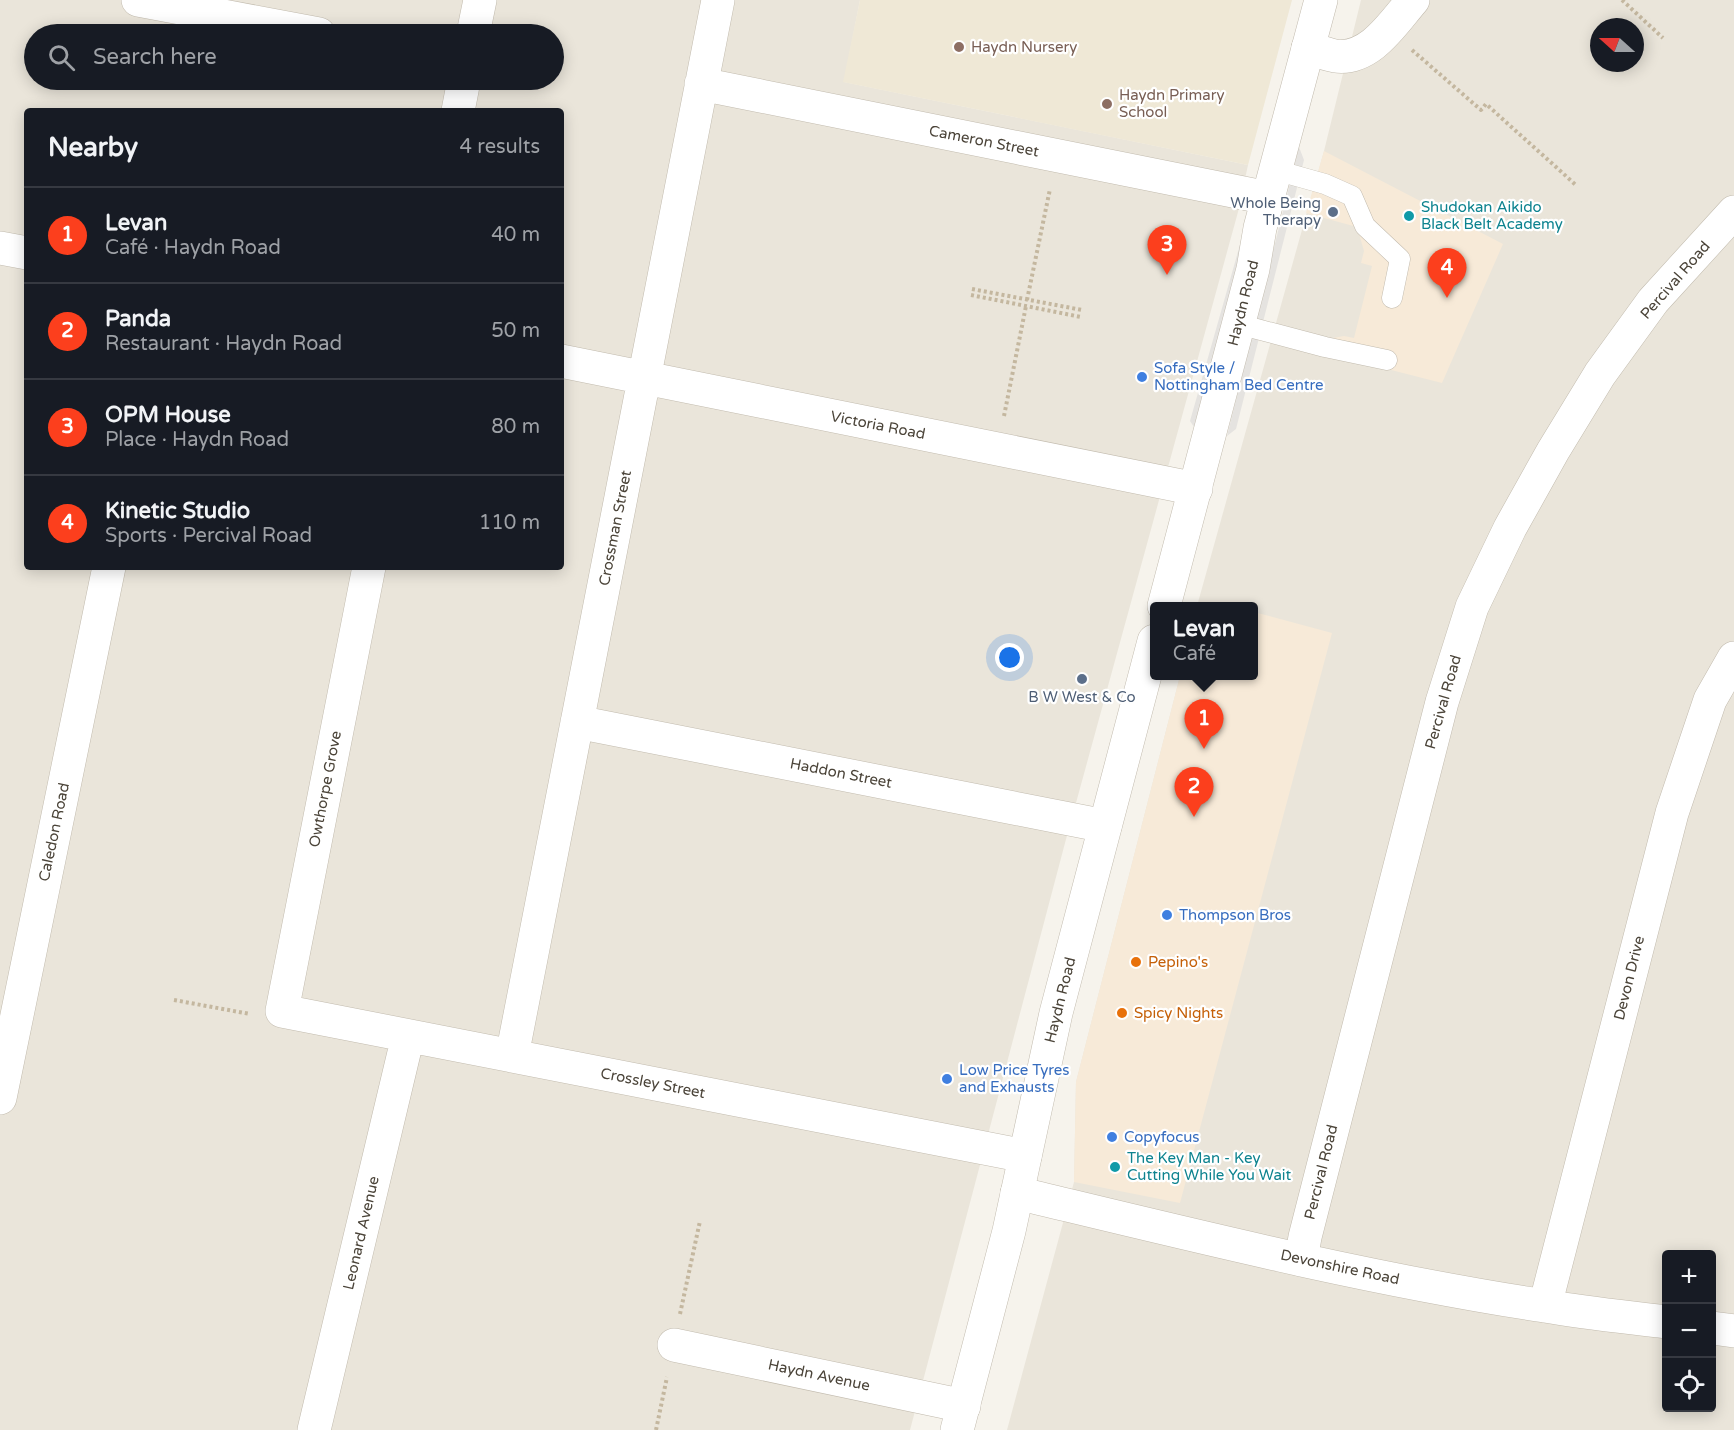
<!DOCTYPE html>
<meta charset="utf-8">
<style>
body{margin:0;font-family:"Varela Round",sans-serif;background:#242831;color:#f1f3f6}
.controls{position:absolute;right:18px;bottom:18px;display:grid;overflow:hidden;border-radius:6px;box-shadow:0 3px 15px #0003}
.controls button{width:54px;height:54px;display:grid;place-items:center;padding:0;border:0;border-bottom:2px solid #363941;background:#171b24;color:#f1f3f6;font:30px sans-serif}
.compass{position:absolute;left:1590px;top:18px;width:54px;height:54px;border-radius:50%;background:#171b24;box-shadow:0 3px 15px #0003;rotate:291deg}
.you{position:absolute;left:1010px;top:658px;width:21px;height:21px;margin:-15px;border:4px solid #fff;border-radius:50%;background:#1a73e8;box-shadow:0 0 0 9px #1a73e833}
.badge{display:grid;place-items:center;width:39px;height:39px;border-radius:50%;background:#fc3f1d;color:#fff;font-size:20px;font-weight:700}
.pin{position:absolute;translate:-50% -50px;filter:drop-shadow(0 2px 3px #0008)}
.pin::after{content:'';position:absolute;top:32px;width:21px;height:18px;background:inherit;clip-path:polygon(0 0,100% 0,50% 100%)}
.popup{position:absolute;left:1150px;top:602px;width:108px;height:78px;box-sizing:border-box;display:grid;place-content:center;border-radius:6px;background:#171b24;filter:drop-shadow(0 2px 4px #0005);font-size:20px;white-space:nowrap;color:#9ea1a6}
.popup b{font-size:22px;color:#f1f3f6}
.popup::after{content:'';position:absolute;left:50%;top:100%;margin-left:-12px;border:12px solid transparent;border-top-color:#171b24}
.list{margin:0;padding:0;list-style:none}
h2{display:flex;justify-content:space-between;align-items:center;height:78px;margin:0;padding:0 24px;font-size:26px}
h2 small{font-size:20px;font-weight:400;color:#9ea1a6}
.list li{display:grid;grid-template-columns:39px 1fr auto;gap:18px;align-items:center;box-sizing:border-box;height:96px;padding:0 24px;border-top:2px solid #363941}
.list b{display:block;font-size:22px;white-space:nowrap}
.list p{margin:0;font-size:20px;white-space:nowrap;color:#9ea1a6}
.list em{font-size:20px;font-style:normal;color:#9ea1a6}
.icon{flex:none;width:33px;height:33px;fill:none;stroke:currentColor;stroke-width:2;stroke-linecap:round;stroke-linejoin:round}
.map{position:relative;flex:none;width:1734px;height:1430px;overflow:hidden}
.search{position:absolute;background:#171b24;box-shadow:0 3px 15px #0003;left:24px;top:24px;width:540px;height:66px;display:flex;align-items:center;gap:15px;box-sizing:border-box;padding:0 21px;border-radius:33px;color:#9ea1a6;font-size:22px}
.panel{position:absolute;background:#171b24;box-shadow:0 3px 15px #0003;left:24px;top:108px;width:540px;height:462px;border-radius:6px}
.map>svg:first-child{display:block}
</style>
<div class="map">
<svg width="1734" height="1430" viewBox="0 0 1734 1430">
<rect width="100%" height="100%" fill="#f6f3ec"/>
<path fill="#eae5da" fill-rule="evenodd" d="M0 0H860L844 82 1248 165 1238 212 1065 843 910 1430H0ZM34 34H554V80H34ZM27 111H561V567H27Z
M1361 0H1734V1430H1007L1074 1182 1076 1082 1180 676H1254V606H1197L1324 151ZM1599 27H1635V63H1599ZM1666 1254H1712V1408H1666Z"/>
<path fill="#f7ead8" d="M1324 151 1503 244 1442 383 1270 339H1327L1344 336 1354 338 1372 266 1361 263 1364 251 1357 227 1306 213Z
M1254 612 1332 633 1180 1203 1074 1182 1076 1082 1180 676H1254Z"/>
<path fill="#efe8d6" d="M860 0H1292L1248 165 843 82Z"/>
<path fill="#e5e3e0" d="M1299 147 1304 160 1236 429 1227 436Z
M1243 234 1246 244 1194 427 1190 421Z"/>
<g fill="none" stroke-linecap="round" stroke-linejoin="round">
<defs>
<path id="service" d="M1275 170 1325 184 1352 196 1365 226 1400 259 1392 298
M1238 324 1325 347 1387 360"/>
<path id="minor" d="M138 0 319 34
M473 34 480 0
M1308 48C1317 51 1326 54 1335 56 1370 61 1393 23 1413 0
M701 84 1268 198
M458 111 464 80
M0 248 27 253
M561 361 1196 489
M369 567 282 1011 1025 1156
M577 722 1105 826
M512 1056 718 0
M0 1098 109 567
M1017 1193C1192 1235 1367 1279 1545 1306 1585 1313 1626 1317 1666 1322
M1301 1260 1305 1237 1442 702 1472 607 1510 528 1553 451 1600 374 1653 301 1734 212
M1545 1306 1672 813 1710 700 1734 658
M1712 1328 1734 1331
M674 1345 964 1406
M314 1430 408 1036"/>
<path id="tertiary" d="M1164 606 1253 269 1260 228 1321 0
M957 1430 1009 1231 1056 1013 1154 641"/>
</defs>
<use href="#service" stroke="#c2bbae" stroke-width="21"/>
<use href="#minor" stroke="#c2bbae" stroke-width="34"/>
<use href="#tertiary" stroke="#c2bbae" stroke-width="34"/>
<path stroke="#c4b79f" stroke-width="4" stroke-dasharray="3 3" stroke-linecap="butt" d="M1622 0 1663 38
M1412 50 1481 110 1486 104 1577 186
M972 289 1082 310
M971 295 1081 317
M1027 300 1050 189
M1004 416 1026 306
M174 1000 250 1014
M680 1314 700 1221
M656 1430 667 1377"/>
<use href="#service" stroke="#fff" stroke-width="20"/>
<use href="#minor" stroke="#fff" stroke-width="33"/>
<use href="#tertiary" stroke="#fff" stroke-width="33"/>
</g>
<g fill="#8d6e63" stroke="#fff" stroke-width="2">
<circle cx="959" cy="47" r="6"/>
<circle cx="1107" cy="104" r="6"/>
</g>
<g fill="#5c6f8a" stroke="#fff" stroke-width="2">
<circle cx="1333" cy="212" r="6"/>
<circle cx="1082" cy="679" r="6"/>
</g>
<g fill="#0f9aa8" stroke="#fff" stroke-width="2">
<circle cx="1409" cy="216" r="6"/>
<circle cx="1115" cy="1167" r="6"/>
</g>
<g fill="#3f7fe0" stroke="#fff" stroke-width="2">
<circle cx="1142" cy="377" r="6"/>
<circle cx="1167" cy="915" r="6"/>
<circle cx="947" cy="1079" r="6"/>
<circle cx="1112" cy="1137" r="6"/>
</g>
<g fill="#e8710a" stroke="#fff" stroke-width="2">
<circle cx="1136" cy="962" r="6"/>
<circle cx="1122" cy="1013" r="6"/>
</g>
<g text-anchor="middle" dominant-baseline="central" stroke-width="4.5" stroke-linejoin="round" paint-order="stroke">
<g font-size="15" fill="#785e54" stroke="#fff" text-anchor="start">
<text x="971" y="47">Haydn Nursery</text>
<text x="1119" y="95">Haydn Primary<tspan x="1119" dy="17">School</tspan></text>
</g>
<g font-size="15" fill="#4b4439" stroke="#fff">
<text transform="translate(984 141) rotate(11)">Cameron Street</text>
<text transform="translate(1675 280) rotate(-49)">Percival Road</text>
<text transform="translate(1243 303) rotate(-76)">Haydn Road</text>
<text transform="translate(878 425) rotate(11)">Victoria Road</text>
<text transform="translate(615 528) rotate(-79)">Crossman Street</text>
<text transform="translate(1443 702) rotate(-74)">Percival Road</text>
<text transform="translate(841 773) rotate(11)">Haddon Street</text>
<text transform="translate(325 789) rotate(-79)">Owthorpe Grove</text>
<text transform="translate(54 832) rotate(-78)">Caledon Road</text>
<text transform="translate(1629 978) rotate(-76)">Devon Drive</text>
<text transform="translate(1060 1000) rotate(-76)">Haydn Road</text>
<text transform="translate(653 1083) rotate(11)">Crossley Street</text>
<text transform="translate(1321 1172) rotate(-76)">Percival Road</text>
<text transform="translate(361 1233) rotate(-77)">Leonard Avenue</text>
<text transform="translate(1340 1267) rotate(12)">Devonshire Road</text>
<text transform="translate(819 1375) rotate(12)">Haydn Avenue</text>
</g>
<g font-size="15" fill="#4e5e75" stroke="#fff" text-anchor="end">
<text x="1321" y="203">Whole Being<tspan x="1321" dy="17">Therapy</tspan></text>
<text x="1082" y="697" text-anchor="middle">B W West &amp; Co</text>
</g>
<g font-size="15" fill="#0d838f" stroke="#fff" text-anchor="start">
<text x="1421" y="207">Shudokan Aikido<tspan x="1421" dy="17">Black Belt Academy</tspan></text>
<text x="1127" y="1158">The Key Man - Key<tspan x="1127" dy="17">Cutting While You Wait</tspan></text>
</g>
<g font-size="15" fill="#366cbe" stroke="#fff" text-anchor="start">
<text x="1154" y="368">Sofa Style /<tspan x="1154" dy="17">Nottingham Bed Centre</tspan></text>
<text x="1179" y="915">Thompson Bros</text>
<text x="959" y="1070">Low Price Tyres<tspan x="959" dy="17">and Exhausts</tspan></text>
<text x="1124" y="1137">Copyfocus</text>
</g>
<g font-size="15" fill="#c56008" stroke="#fff" text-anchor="start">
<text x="1148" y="962">Pepino's</text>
<text x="1134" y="1013">Spicy Nights</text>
</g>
</g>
</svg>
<div class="controls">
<button>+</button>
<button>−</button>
<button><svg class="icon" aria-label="locate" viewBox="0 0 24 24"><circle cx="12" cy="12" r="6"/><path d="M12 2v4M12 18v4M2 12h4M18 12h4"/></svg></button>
</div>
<svg class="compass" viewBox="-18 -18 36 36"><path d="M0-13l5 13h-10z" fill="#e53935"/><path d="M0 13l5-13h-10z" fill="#9ea1a6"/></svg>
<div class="you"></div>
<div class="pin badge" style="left:1204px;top:749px">1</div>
<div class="popup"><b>Levan</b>Café</div>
<div class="pin badge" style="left:1194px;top:817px">2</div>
<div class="pin badge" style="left:1167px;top:275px">3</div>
<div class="pin badge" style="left:1447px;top:298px">4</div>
<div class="search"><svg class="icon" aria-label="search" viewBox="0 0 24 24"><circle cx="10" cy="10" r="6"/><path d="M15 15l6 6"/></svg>Search here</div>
<section class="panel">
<h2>Nearby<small>4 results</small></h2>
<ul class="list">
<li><span class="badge">1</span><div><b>Levan</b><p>Café · Haydn Road</p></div><em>40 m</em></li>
<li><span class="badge">2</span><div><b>Panda</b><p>Restaurant · Haydn Road</p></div><em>50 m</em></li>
<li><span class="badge">3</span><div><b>OPM House</b><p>Place · Haydn Road</p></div><em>80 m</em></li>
<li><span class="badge">4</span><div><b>Kinetic Studio</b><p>Sports · Percival Road</p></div><em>110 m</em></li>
</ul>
</section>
</div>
